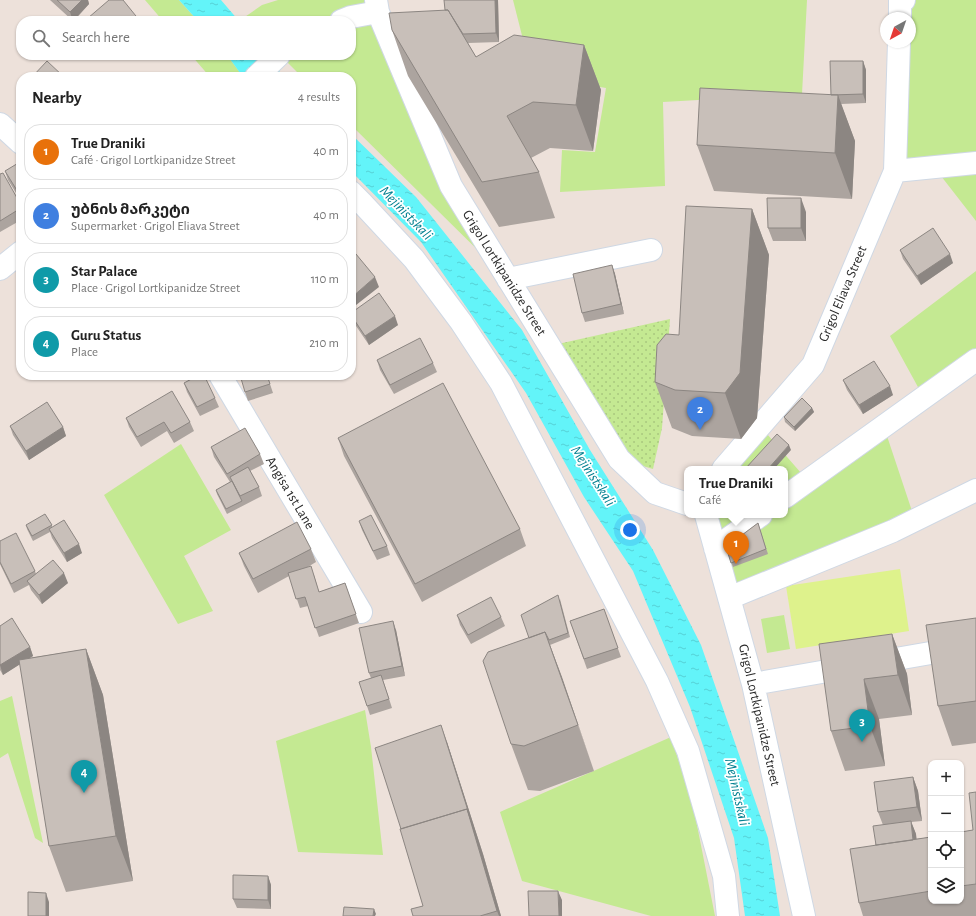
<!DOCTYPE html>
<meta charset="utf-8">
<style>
body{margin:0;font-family:"Alegreya Sans","Noto Sans Georgian",sans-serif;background:#f6f6f6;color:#222}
.controls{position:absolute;right:12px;bottom:12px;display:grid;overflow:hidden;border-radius:8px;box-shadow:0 1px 3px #0004}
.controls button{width:36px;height:36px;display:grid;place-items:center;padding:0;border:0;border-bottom:1px solid #e0e0e0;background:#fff;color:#222;font:20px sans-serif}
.compass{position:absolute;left:880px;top:12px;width:36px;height:36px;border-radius:50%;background:#fff;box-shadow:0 1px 3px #0004;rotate:220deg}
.you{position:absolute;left:630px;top:530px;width:14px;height:14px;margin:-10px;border:3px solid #fff;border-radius:50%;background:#1a73e8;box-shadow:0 0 0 6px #1a73e833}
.badge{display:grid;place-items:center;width:26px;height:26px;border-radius:50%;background:#368aff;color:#fff;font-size:13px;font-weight:700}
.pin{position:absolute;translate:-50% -33px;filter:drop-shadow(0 1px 2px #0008)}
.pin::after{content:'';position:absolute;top:21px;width:14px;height:12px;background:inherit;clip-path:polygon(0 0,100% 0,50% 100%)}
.popup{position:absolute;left:684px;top:466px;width:104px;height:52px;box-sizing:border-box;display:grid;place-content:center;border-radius:8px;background:#fff;filter:drop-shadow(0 1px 3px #0005);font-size:13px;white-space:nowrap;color:#767676}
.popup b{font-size:15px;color:#222}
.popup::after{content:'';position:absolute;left:50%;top:100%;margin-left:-8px;border:8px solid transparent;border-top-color:#fff}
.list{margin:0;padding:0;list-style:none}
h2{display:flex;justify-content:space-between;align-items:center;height:52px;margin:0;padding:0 16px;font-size:17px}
h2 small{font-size:13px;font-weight:400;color:#767676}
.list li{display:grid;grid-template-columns:26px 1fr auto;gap:12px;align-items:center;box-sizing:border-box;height:56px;margin:0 8px 8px;padding:0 8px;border:1px solid #e0e0e0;border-radius:16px}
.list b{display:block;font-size:15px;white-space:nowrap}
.list p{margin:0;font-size:13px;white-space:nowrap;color:#767676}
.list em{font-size:13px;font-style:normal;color:#767676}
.icon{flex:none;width:22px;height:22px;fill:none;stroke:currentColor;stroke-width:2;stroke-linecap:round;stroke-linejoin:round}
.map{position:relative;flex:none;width:976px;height:916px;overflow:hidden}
.search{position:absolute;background:#fff;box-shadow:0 1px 3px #0004;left:16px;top:16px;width:340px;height:44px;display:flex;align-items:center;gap:10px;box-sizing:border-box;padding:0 14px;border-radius:16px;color:#767676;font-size:15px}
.panel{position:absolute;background:#fff;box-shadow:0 1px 3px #0004;left:16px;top:72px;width:340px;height:308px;border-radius:16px}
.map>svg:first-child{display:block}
</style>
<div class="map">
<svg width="976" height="916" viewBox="0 0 976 916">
<defs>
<pattern id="garden-dots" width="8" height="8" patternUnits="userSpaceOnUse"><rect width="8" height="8" fill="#c4e992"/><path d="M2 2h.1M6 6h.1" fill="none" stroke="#a9c87e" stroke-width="1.8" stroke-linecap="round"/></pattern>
<pattern id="water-ripples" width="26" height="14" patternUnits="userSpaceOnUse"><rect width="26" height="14" fill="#63f4f9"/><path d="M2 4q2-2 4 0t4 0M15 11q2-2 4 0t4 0" fill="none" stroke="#56d1d6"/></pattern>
</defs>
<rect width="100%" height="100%" fill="#ede1da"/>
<path fill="#c4e992" d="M145 0H179L198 21H163Z
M278 0H376L378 12 507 279 351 125V77H302L280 55H351V21H239L262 5Z
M513 0H807L802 94 663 102 665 186 560 192 562 150 595 152 606 88 532 75Z
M900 0H976V221L934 167 895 171 899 42H910V18Z
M191 55H227L241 74 238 77H210Z
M976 271V360L924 398 890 336Z
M760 426 808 481 884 427 915 520 729 598 706 515H785V469H723Z
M181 444 231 530 184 556 213 611 178 624 104 495Z
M784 615 790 649 767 653 761 619Z
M12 696 43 843 35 838 8 753 0 758V701Z
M365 710 371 747 383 855 298 852 276 741Z
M671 737 693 805 715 916H651L522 881 500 812Z"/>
<path fill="url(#garden-dots)" d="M670 319 662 428 653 469 619 459 549 346Z"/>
<path fill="#def28c" d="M900 569 909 631 796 649 786 586Z"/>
<path fill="url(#water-ripples)" d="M179 0H221L239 21H198Z
M227 55H265L274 67 286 77H243Z
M351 134 416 197 522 330 590 450 653 550 701 645 768 838 780 916H745L734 838 690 707 633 571 584 497 526 393 421 242 351 171Z"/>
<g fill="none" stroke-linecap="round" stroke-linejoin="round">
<defs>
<path id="minor" d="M376 0 378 12 451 186 619 459 655 493 687 504
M900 18V1L904 0
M341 21 351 17 378 12
M256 77 279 55
M0 124 21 143
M895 171 976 163
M351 192 361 202 414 259 461 322 501 383 657 681 688 751 724 876 728 916
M0 269 21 252
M508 279 651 250
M220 375 361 612
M723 469 813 365 895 171 899 42
M785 497 976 360
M706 515 753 684 804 916
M715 548 761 515
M729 598 893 531 976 490
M753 684 976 645"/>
</defs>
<use href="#minor" stroke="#cfd8e4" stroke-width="24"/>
<use href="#minor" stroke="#fff" stroke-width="22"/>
</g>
<path fill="#aca49f" d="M50 0H88L89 4 74 21H73Z
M498 0 499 42 468 43 476 57 584 45 601 90 593 151 550 148 531 158 539 172 555 218 499 227 408 76 392 30 445 10Z
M863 61 866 70V103L841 104 855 141 852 199 714 191 697 145 831 95Z
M21 163V201L8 180 5 171Z
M0 174 21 205V220L0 232Z
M752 209 769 255 757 418 741 439 692 436 672 428 655 382 679 335Z
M806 212V241H773L768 228Z
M900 250 953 263 921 285 903 259Z
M612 265 615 274 624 314 585 322 582 313Z
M351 313 398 325 369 345 354 323 351 316Z
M377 360 433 363 437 372 394 394 380 370Z
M267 375 273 393 248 401 245 392Z
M843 380 893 395 863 414 847 390Z
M184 383 215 398 219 407 200 416 187 392Z
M812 408 814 412 795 431 785 422 784 417Z
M126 418 190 422 194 431 174 443 167 431 141 447 129 427Z
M10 426 63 427 66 436 29 460 13 435Z
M338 438 520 529 526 546 422 602 344 456Z
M211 447 260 454 264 464 250 471 259 487 262 496 227 514 217 494 216 490 230 482 214 457Z
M359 521 387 546 390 555 377 560 362 530Z
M758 523 768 554 733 567 726 547Z
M26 525H52V527L82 553 67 562 52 538 50 532 33 541 27 529Z
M0 541 35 571 36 574 68 583 42 604 31 590 29 585 14 593 0 564Z
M311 549 316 562 306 568 314 575 319 592 345 583 359 623 319 637 308 606 300 608 289 576 258 593 244 566 239 553Z
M560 599 570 637 550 645 594 771 540 791 528 790 511 744Z
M604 609 621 657 587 669 570 621Z
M457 615 501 617 505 626 471 644 460 625Z
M976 618V743L952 746 938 706Z
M0 626 30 647 33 656 29 658 86 649 103 695 133 881 66 892 49 846 20 664 3 675 0 670Z
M396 630 405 676 383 680 392 708 370 715 367 706 371 678 369 673Z
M892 634 907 674 912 715 879 719 885 766 845 771 831 731Z
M447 742 483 854 501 916H413L423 906 401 829Z
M913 777 918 791 922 821 911 822 916 834V839L931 837V901H961V832L973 830 976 792V916H863L859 903 875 845 883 825 878 812Z
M268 876 271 885V909L237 908 233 899Z"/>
<path fill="#8c8682" d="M82 0H88L89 4 73 21 70 12Z
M495 0H498L499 42 496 33Z
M584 45 601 90 593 151 576 105Z
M117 55H123L118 59Z
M863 61 866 70V103L863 94Z
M838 95 855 141 852 199 835 153Z
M801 198 806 212V241L801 228Z
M752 209 769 255 757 418 741 439 725 393Z
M950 254 953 263 921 285 917 276Z
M612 265 615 274 624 314 621 304Z
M375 277 379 287 351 309V298Z
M395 316 398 325 369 345 365 336Z
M890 386 893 395 863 414 859 405Z
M812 408 814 412 795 431 794 427Z
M63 427 66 436 29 460 26 451Z
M789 445 791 450 774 469H768Z
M79 544 82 553 67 562 64 553Z
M64 573 68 583 42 604 39 595Z
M393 621 396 630 405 676 402 666Z
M545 632 562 677 594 771 578 725Z
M892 634 907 674 912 715 898 675Z
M30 647 33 656 3 675 0 665Z
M86 649 103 695 133 881 116 836Z
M864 679 879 719 885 766 870 726Z
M441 725 447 742 483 854 501 916H499L497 911Z
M913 777 918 791 922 821 917 807Z
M911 821 916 834 920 866 915 853Z
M268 876 271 885V909L268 900Z
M558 891 562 900V916H559Z
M46 893 49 902V916H46Z
M374 909 376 914 375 916H373Z"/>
<path fill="#c8bfb9" stroke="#8c8682" d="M57 0H82L70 12Z
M109 0H123L140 21H91L88 18Z
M444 0H495L496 33 463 34 448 10H445Z
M448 10 476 57 514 35 584 45 576 105 533 102 507 116 539 172 482 182 392 30 389 13Z
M47 61 64 77H32Z
M830 61H863V94L831 95Z
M700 88 838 95 835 153 697 145Z
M20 162 21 163V197L5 171Z
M3 173 21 205V208L0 221V174Z
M767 198H801V228H768Z
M686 206 752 209 740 373 725 393 675 390 655 382 657 345 666 334 679 335Z
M933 228 950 254 917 276 900 250Z
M351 248 375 277 351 298Z
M612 265 621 304 582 313 573 274Z
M379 293 395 316 365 336 351 315V313Z
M420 338 433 363 390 385 377 360Z
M874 361 890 386 859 405 843 380Z
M199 375H204L215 398 197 407 184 383Z
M240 375H267L270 384 245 392Z
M443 383 520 529 415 584 338 438Z
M172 391 190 422 171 433 164 422 137 437 126 418Z
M802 398 812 408 794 427 784 417Z
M47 402 63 427 26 451 10 426Z
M245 428 260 454 227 474 211 447Z
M777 434 789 445 768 469H745Z
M248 467 259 487 240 496 230 477Z
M232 481 242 501 226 509 216 490Z
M45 514 52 525 32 536 26 525Z
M371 515 387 546 373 551 359 521Z
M64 520 79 544 64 553 49 529Z
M297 522 311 549 253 579 239 553Z
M758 523 766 549 731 563 726 547Z
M16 533 35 571 11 584 0 562V541Z
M53 560 64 573 39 595 27 581Z
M311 566 319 592 345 583 356 614 315 628 305 597 296 599 288 573Z
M558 595 568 633 549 640 545 632 529 638 521 615Z
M491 597 501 617 468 635 457 615Z
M604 609 618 648 584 659 570 621Z
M12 618 30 647 0 665V626Z
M976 618V701L938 706 926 625Z
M393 621 402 666 369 673 359 628Z
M545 632 578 725 524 746 511 744 483 661 488 652Z
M892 634 898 675 864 679 870 726 831 731 819 644Z
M86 649 116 836 49 846 19 660Z
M381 675 389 699 367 706 359 682Z
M441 725 476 836 467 809 401 829 375 748Z
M913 777 917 807 878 812 874 782Z
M976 792V884L961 886V832L973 830 969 793Z
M467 809 497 911 480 916H413L411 909 423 906 400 829Z
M911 821 913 840 876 845 873 826Z
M931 837V891L859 903 850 849Z
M233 875 268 876V900L233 899Z
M528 891H558L559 916H529Z
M28 892 46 893V916H28Z
M344 907 374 909 373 916H343Z"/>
<g text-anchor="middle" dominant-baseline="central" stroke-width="3.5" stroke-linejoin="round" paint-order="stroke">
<g font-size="14" fill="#2a2a2a" stroke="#fff">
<text transform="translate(504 273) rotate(58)">Grigol Lortkipanidze Street</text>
<text transform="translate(843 294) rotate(-67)">Grigol Eliava Street</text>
<text transform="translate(290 493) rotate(59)">Angisa 1st Lane</text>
<text transform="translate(759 715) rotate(77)">Grigol Lortkipanidze Street</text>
</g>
<g font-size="15" font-style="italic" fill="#038090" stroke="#fff">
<text transform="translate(406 213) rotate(46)">Mejinistskali</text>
<text transform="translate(593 476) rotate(57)">Mejinistskali</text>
<text transform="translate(737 792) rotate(77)">Mejinistskali</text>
</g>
</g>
</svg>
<div class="controls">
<button>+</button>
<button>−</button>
<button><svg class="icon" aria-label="locate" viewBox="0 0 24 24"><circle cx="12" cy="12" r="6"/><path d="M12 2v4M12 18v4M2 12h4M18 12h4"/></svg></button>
<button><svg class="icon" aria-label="layers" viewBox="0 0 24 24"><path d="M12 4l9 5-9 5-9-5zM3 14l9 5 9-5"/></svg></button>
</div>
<svg class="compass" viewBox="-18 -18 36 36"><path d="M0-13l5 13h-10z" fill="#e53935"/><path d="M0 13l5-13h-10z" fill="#767676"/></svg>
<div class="you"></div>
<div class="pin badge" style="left:736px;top:564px;background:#e8710a">1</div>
<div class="popup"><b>True Draniki</b>Café</div>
<div class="pin badge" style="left:700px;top:430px;background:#3f7fe0">2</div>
<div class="pin badge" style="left:862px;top:742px;background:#0f9aa8">3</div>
<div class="pin badge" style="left:84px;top:793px;background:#0f9aa8">4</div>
<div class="search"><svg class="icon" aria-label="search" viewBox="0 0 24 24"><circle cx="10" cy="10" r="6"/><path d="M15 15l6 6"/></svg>Search here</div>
<section class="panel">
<h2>Nearby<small>4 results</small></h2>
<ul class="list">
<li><span class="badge" style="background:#e8710a">1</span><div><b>True Draniki</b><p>Café · Grigol Lortkipanidze Street</p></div><em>40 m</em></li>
<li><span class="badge" style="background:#3f7fe0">2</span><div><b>უბნის მარკეტი</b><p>Supermarket · Grigol Eliava Street</p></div><em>40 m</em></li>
<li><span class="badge" style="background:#0f9aa8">3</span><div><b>Star Palace</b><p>Place · Grigol Lortkipanidze Street</p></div><em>110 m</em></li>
<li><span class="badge" style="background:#0f9aa8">4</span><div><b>Guru Status</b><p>Place</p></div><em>210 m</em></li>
</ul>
</section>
</div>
